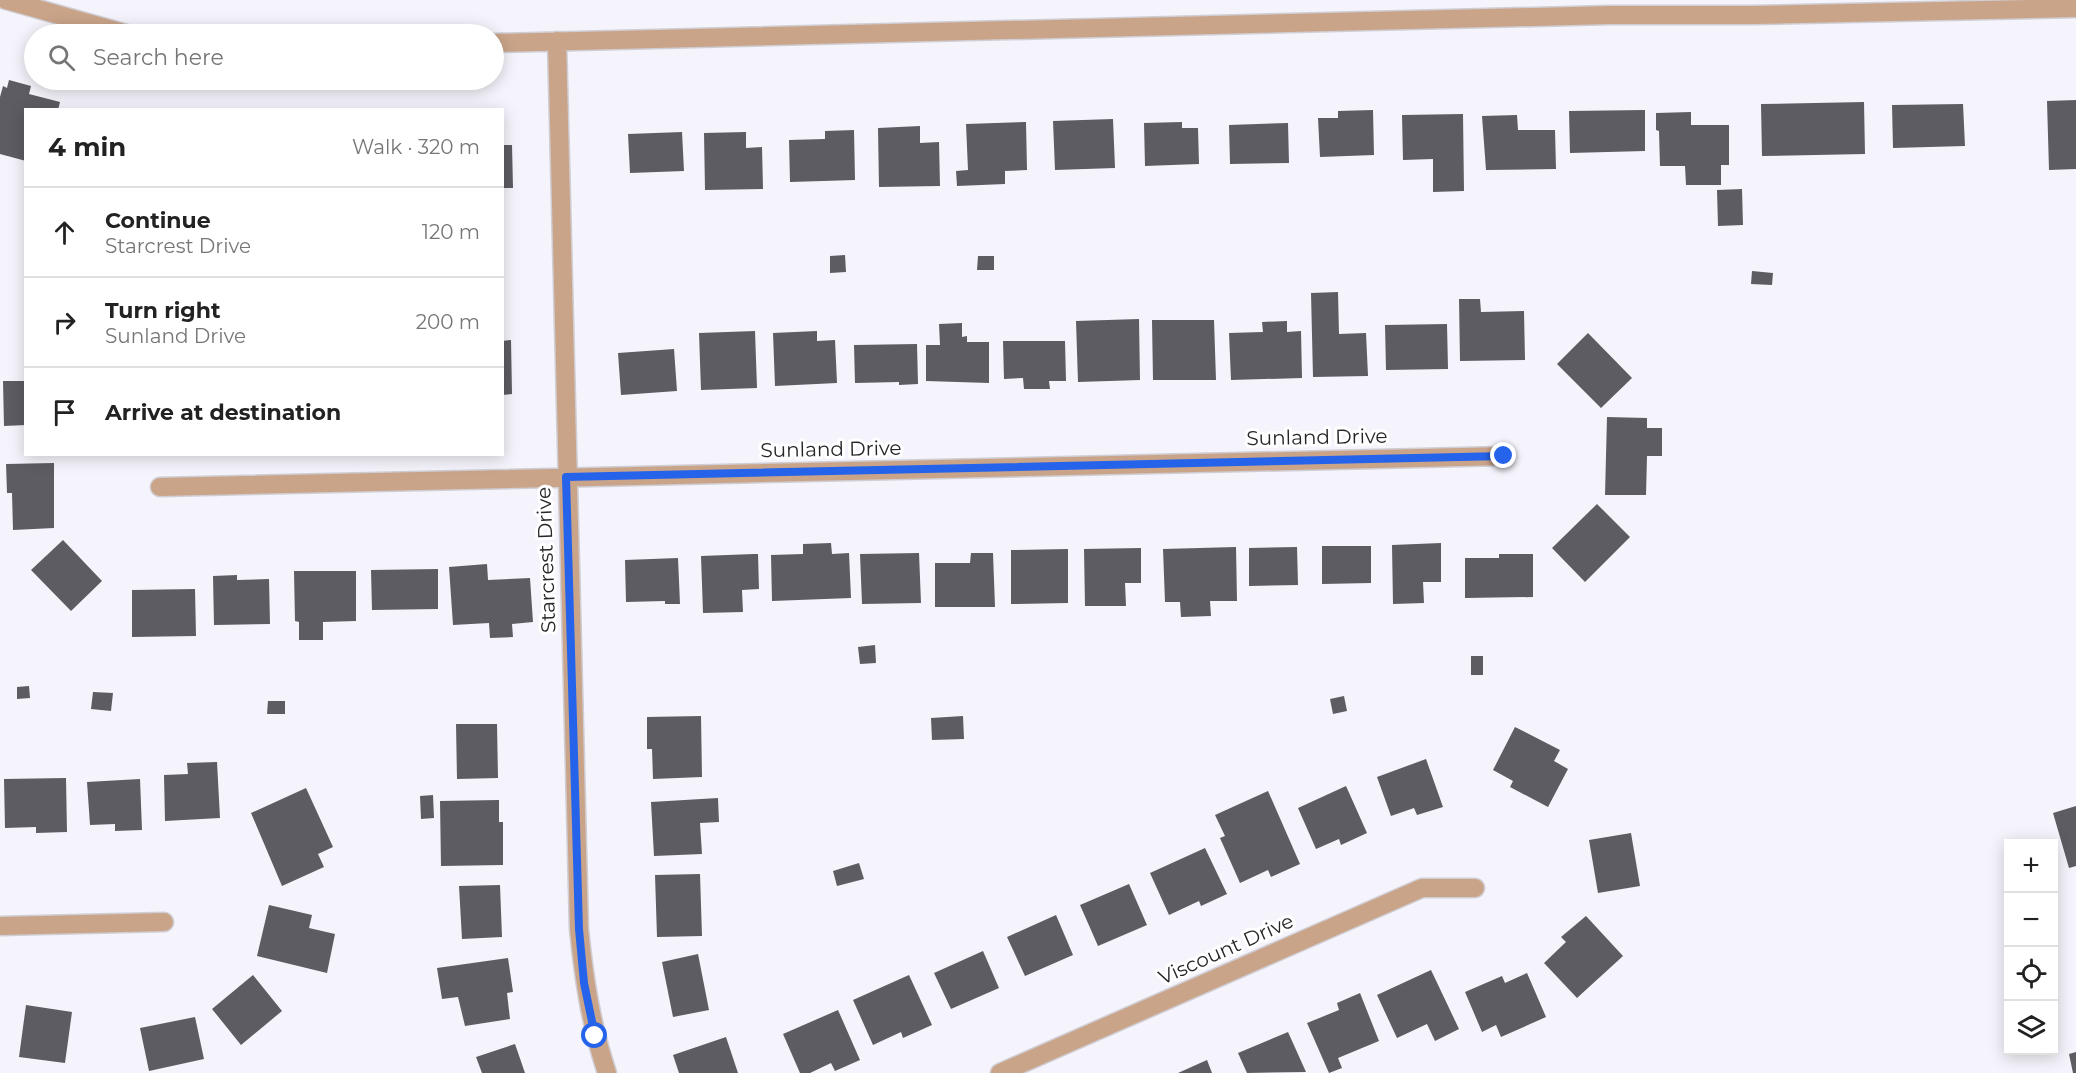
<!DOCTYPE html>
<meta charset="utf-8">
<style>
body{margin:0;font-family:Montserrat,sans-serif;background:#f2f2f2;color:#222}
.controls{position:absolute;right:18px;bottom:18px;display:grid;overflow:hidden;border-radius:0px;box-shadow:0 3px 15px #0003}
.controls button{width:54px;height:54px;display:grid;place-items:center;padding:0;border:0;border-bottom:2px solid #e0e0e0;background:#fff;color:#222;font:30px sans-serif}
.stop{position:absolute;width:18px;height:18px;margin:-14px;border:4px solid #2563eb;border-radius:50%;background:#fff}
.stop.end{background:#2563eb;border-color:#fff;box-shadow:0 2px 6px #0008}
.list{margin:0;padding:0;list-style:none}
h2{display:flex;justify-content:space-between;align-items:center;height:78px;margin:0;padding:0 24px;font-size:26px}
h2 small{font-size:20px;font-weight:400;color:#767676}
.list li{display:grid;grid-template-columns:39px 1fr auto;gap:18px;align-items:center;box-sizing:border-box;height:90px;padding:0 24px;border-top:2px solid #e0e0e0}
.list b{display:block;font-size:22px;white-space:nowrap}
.list p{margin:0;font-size:20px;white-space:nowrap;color:#767676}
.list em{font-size:20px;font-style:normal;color:#767676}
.icon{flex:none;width:33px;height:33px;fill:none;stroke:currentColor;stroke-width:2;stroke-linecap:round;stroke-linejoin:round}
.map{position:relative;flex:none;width:2076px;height:1073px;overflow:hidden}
.search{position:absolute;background:#fff;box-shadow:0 3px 15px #0003;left:24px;top:24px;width:480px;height:66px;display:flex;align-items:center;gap:15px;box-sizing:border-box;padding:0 21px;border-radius:33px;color:#767676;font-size:22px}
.panel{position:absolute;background:#fff;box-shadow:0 3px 15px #0003;left:24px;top:108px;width:480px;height:348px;border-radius:0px}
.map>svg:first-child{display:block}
</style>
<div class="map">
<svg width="2076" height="1073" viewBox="0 0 2076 1073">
<rect width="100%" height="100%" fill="#f5f3fb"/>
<path fill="#5d5c63" d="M9 80 31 86 29 94 60 102 58 110H26V161L0 154V97L3 86 7 88Z
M2076 100V169L2049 170 2047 101Z
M1864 102 1865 154 1762 156 1761 104Z
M1963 104 1965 146 1893 148 1892 105Z
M1373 110 1374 155 1320 157 1318 118H1338V111Z
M1645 110V151L1570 153 1569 111Z
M1691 112V125H1729V165H1721V185H1686L1685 166H1660L1659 131 1656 130V113Z
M1463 114 1464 191 1433 192V159L1403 160 1402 115Z
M1517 115 1518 130H1555L1556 169 1486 170 1482 116Z
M1113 119 1115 168 1055 170 1053 121Z
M1026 122 1027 170 1005 171V184L957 186 956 171 968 170 966 124Z
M1182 122V128H1198L1199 164 1145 166 1144 123Z
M1288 123 1289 163 1230 164 1229 125Z
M920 126V143L939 142 940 186 879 187 878 128Z
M854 130 855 180 790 182 789 140 825 139V131Z
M682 132 684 171 630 173 628 134Z
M746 132V148L762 147 763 189 705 190 704 133Z
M502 145H512L513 188H502Z
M1742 189 1743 225 1718 226 1717 190Z
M845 255 846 272 830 273V256Z
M978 256H994V270H977Z
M1752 271 1773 273 1772 285 1751 284Z
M1338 292 1339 334 1366 333 1368 376 1313 377 1311 293Z
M1459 299H1480L1481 312 1524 311 1525 360 1460 361Z
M1139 319 1140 380 1078 382 1076 321Z
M1152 320H1214L1216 380H1153Z
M1287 321V332L1301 331 1302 378 1231 380 1229 333 1263 332 1262 322Z
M962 323V337L967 336V342H989V383L926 381V345H940L939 324Z
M1447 324 1448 369 1386 370 1385 325Z
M755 331 757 388 701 390 699 333Z
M817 331V341L835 340 837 383 775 386 773 333Z
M1588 333 1632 378 1601 408 1557 364Z
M511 340 512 394 502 395V341Z
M1003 341H1065L1066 381H1049L1050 389H1024L1023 378 1004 379Z
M917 344 918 384 899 385V382L855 383 854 345Z
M674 349 677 391 621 395 618 353Z
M3 381H26V425L4 426Z
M1607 417 1647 418V428H1662V456H1647L1646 495H1605Z
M54 463V528L13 530 12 493H7L6 464Z
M1597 504 1630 537 1585 582 1552 548Z
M63 540 102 581 71 611 31 570Z
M831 543 832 554 849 553 851 598 772 601 771 555 803 554V544Z
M1441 543V582H1423L1424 603 1393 604 1392 545Z
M1322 546H1371V583L1322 584Z
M1236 547 1237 601H1210L1211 616 1181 617 1180 602H1165L1163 549Z
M1297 547 1298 585 1249 586V548Z
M1141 548V583H1125L1126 606H1085L1084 549Z
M1068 549V603L1011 604V550Z
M919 553 921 603 862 604 860 554Z
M971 553H993L995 607H935V563H970Z
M754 554H758L759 589 742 590 743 612 703 613 701 556Z
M1499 554H1533V597L1465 598V558H1499Z
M678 558 680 604H665V601L626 602 625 560Z
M487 564 488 580 530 578 533 622 512 624 513 637 490 638 489 623 453 625 449 567Z
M438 569V609L372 610 371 570Z
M294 571H356V621L323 622V640H299V622L295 621Z
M237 575V580L269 579 270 624 214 625 213 576Z
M195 589 196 636 132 637V590Z
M875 645 876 663 860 664 858 647Z
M1471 656H1483V675H1471Z
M29 686 30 698 17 699V687Z
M93 692 113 693 111 711 91 709Z
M1344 696 1347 711 1333 714 1330 699Z
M268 701H285V714H267Z
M701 716 702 777 653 779 652 749H647V717Z
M963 716 964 739 932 740 931 718Z
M456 724H497L498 778 457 779Z
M1515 727 1560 750 1554 761 1568 769 1548 807 1510 787 1513 781 1493 770Z
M1426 759 1443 807 1417 815 1414 808 1391 816 1377 777Z
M217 762 220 818 165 821 164 775 188 774 187 763Z
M66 778 67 832 36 833V827L5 828 4 779Z
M140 779 142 830 115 831V824L90 825 87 782Z
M1346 786 1367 833 1341 845 1339 839 1316 849 1298 808Z
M306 788 333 847 318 854 324 867 282 886 251 813Z
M1268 791 1300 864 1271 877 1268 870 1240 883 1220 838 1225 836 1215 815Z
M433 795 434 818 421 819 420 796Z
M718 798 719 822 700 823 702 854 654 856 651 802Z
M499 800V822H503V865L441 866 440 801Z
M2076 806V866L2069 868 2053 813Z
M1631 833 1640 886 1598 893 1589 840Z
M1205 848 1227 894 1201 906 1199 901 1169 915 1150 873Z
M859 863 864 879 837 886 833 871Z
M700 874 702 936 657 937 655 875Z
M1129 884 1147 925 1098 946 1080 905Z
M500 885 502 937 462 939 459 886Z
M269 905 312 915 309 928 335 934 327 973 257 956Z
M1056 915 1073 955 1025 976 1007 937Z
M1586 916 1623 956 1577 998 1544 963 1566 942 1561 937Z
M983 951 999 988 951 1009 934 973Z
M698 954 709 1010 673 1017 662 962Z
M508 958 513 992 507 993 510 1019 465 1026 458 997 442 999 437 968Z
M1431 970 1459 1029 1435 1041 1427 1024 1397 1038 1377 995Z
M1527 973 1546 1017 1501 1037 1496 1025 1482 1032 1465 992 1502 976 1505 983Z
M253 975 282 1011 241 1045 212 1009Z
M909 975 932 1025 903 1038 901 1032 873 1045 853 1000Z
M1360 993 1379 1041 1338 1058 1342 1068 1329 1073 1307 1023 1339 1010 1337 1003Z
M26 1005 72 1012 65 1063 19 1057Z
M838 1010 860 1060 835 1071 831 1063 810 1073H800L783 1034Z
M195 1017 204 1059 149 1071 140 1028Z
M1288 1032 1306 1072 1247 1073 1238 1053Z
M726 1037 738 1073H679L673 1055Z
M515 1044 525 1073H482L476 1057Z
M2076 1052V1073H2073L2069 1054Z
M1207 1060 1212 1073H1178Z"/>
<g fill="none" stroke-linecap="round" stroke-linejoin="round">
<defs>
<path id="street" d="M6 0 127 34
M557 41 579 929C584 979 591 1025 607 1073
M494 43 1610 15H1753L2076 8
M160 487 1504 456
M0 926 164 922
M1000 1073 1422 888H1475"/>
</defs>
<use href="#street" stroke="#d0ced5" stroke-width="21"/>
<use href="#street" stroke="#caa489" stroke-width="18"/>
</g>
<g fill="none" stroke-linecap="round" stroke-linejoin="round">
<path stroke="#2563eb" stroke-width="8" d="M595 1036 584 983 579 929 566 477 1504 456"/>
</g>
<g text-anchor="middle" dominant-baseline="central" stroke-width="6" stroke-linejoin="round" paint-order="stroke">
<g font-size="20" fill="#262528" stroke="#fff">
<text transform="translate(1317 437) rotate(-1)">Sunland Drive</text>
<text transform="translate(831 449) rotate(-1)">Sunland Drive</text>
<text transform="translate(546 560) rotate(-92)">Starcrest Drive</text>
<text transform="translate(1226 949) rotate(-24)">Viscount Drive</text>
</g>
</g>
</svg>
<div class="controls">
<button>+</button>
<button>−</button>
<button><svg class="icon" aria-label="locate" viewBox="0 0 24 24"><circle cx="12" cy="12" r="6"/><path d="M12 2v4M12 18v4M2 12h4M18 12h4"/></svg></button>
<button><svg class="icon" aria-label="layers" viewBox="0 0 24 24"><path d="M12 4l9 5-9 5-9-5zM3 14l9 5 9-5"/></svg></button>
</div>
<div class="stop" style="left:595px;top:1036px"></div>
<div class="stop end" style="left:1504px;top:456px"></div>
<div class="search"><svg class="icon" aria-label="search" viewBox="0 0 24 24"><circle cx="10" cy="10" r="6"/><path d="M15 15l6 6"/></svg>Search here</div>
<section class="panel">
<h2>4 min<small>Walk · 320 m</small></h2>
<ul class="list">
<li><svg class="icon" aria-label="ahead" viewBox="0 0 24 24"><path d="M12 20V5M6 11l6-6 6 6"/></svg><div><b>Continue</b><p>Starcrest Drive</p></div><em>120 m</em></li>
<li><svg class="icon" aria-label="right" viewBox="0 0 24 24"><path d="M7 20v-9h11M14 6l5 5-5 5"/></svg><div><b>Turn right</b><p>Sunland Drive</p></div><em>200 m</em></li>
<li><svg class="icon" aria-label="arrive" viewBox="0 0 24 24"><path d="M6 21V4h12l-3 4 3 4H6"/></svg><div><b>Arrive at destination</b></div></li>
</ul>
</section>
</div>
